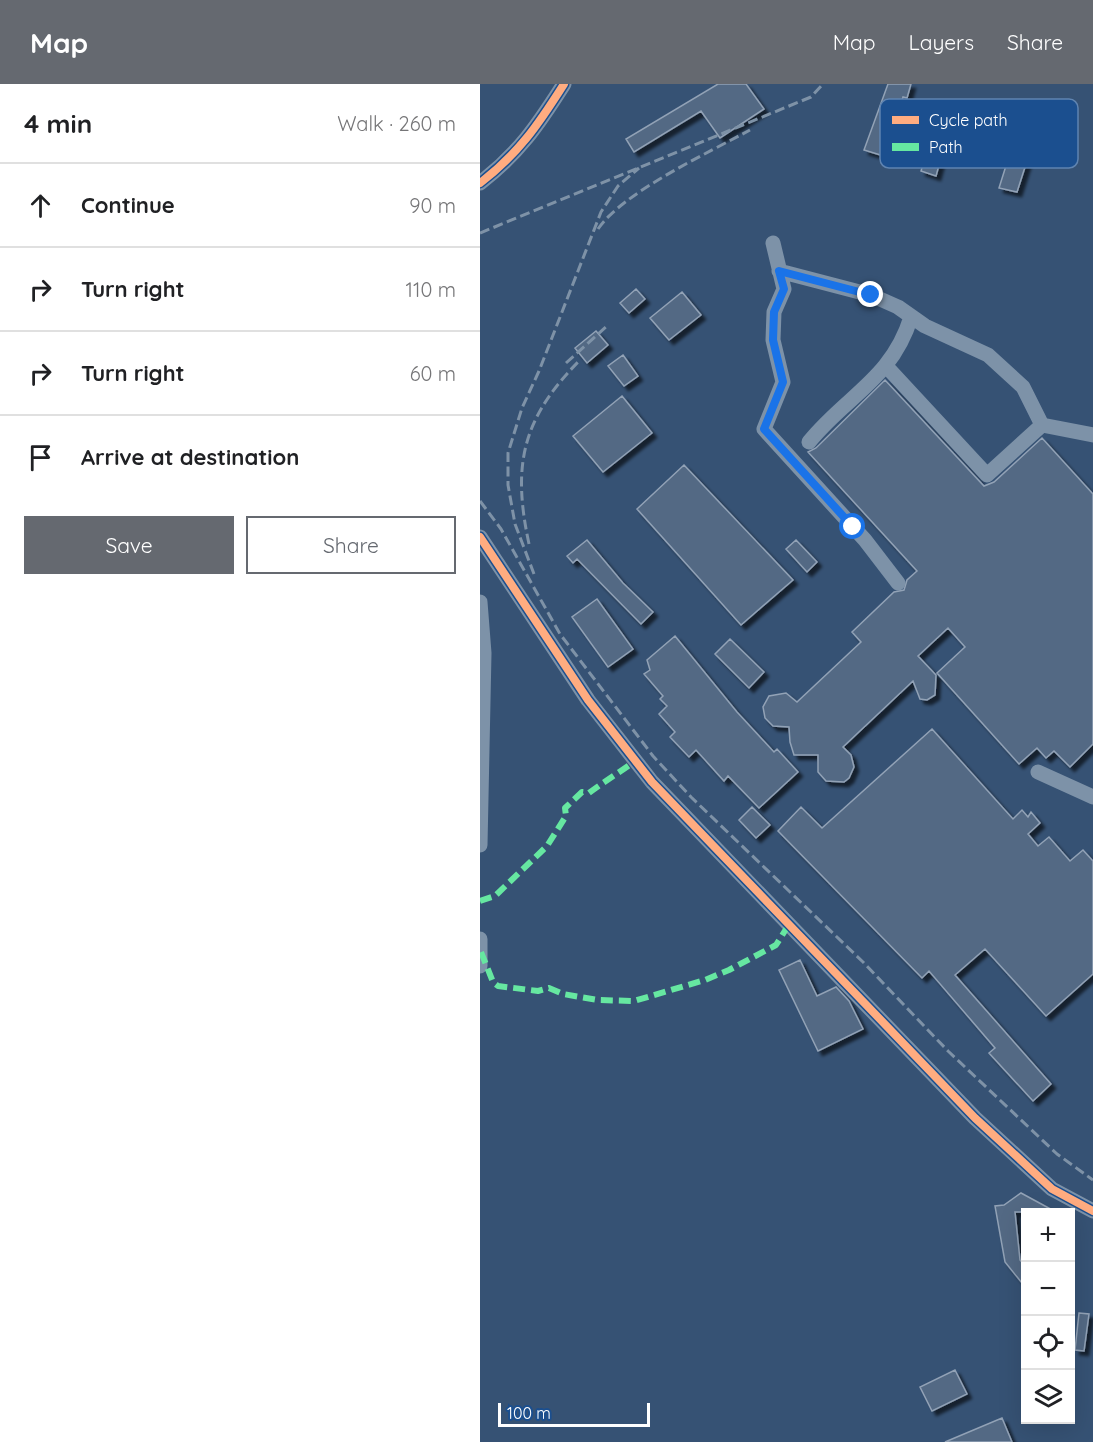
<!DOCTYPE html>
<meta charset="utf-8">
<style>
body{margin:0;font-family:Quicksand,sans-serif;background:#f2f2f2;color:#202124}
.controls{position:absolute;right:18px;bottom:18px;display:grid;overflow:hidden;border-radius:0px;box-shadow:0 6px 24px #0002}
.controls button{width:54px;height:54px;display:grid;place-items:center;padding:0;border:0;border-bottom:2px solid #e0e0e0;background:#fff;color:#202124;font:30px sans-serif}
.scale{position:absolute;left:18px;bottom:15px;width:152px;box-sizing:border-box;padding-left:6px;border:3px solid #fff;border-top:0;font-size:16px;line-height:21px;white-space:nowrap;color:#fff;-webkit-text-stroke:4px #1b4f8f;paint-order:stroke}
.stop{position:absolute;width:18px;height:18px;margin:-14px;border:4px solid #1a73e8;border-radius:50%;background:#fff}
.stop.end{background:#1a73e8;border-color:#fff;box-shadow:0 2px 6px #0008}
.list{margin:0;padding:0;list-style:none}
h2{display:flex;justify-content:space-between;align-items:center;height:78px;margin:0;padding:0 24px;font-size:26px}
h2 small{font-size:20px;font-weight:400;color:#757577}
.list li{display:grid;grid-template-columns:39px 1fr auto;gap:18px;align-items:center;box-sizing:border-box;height:84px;padding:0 24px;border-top:2px solid #e0e0e0}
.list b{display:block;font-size:22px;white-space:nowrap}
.list em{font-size:20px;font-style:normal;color:#757577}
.actions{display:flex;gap:12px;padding:18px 24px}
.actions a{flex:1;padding:14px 0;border:2px solid #656970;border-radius:0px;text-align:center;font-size:21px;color:#656970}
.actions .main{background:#656970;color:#fff}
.icon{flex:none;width:33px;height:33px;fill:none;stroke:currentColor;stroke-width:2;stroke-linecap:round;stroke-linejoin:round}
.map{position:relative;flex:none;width:613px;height:1358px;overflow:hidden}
header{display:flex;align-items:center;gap:36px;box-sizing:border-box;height:84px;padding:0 30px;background:#656970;color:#fff}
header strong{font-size:28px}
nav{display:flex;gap:33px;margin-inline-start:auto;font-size:21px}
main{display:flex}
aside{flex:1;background:#fff}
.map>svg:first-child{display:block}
</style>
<header>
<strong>Map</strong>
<nav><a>Map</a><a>Layers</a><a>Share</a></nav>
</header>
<main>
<aside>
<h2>4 min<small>Walk · 260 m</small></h2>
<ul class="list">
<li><svg class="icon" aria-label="ahead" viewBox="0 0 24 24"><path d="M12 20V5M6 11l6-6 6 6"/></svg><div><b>Continue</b></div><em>90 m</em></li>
<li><svg class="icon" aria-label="right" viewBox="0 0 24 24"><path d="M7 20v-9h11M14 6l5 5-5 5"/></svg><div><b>Turn right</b></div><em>110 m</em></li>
<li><svg class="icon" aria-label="right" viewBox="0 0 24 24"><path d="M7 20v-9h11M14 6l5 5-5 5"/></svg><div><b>Turn right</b></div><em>60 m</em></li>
<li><svg class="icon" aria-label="arrive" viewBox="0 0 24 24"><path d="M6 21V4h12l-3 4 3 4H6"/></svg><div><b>Arrive at destination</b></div></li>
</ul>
<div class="actions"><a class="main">Save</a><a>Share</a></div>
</aside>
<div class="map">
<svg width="613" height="1358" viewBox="0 0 613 1358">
<defs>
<filter id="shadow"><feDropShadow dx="4.5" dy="4.5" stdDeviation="1.5" flood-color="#0009"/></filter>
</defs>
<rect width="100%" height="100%" fill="#365274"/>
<path fill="#526984" stroke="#92a2b6" stroke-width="1.5" filter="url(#shadow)" d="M238 0H266L284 25 240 54 221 27 154 68 146 55Z
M408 0H431L427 14 423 13 413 48 424 52 417 76 384 66Z
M455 41 469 45 456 92 441 87Z
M536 50 554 55 537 108 519 104Z
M156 205 165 215 149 229 140 219Z
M202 208 221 231 189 256 170 234Z
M116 247 128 261 107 279 95 264Z
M143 271 158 292 144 302 128 282Z
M405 296 504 402 514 398 562 354 613 410V660L590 683 574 667 566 674 557 664 539 680 457 589 485 563 468 544 438 572 456 591 455 611 447 616 440 615 433 597 363 663 371 671 374 683 369 694 364 698 346 697 338 688V671H314L310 658 309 643 293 642 285 634 283 623 289 612 306 609 317 618 381 558 372 548 414 508 424 506 427 496 437 487 328 368 336 364Z
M142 312 172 349 123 388 93 352Z
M204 381 313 496 261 541 157 425Z
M107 456 143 499 173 528 161 540 97 475 93 479 87 472Z
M316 456 337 478 327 488 306 465Z
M117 515 153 565 128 583 92 533Z
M195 552 257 628 294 668 297 665 318 688 279 724 248 692 244 697 216 666 209 673 190 653 195 648 179 630 187 622 180 615 183 612 164 590 170 586 167 576Z
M250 555 284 588 269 604 235 570Z
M452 645 533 735 542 726 548 733 551 728 560 739 548 750 558 762 569 753 590 777 603 766 613 777V890L566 932 505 865 475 891 571 1000 553 1017 509 969 515 964 449 887 442 894 298 747 321 723 342 744Z
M272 723 290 741 276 754 259 736Z
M320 876 337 912 356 903 369 917 383 945 338 967 299 886Z
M541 1109 576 1128H535L540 1176 546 1183V1204L525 1178 515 1122 524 1121Z
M599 1229 609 1230 604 1267 595 1266Z
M475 1286 487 1310 452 1327 440 1303Z
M522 1334 532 1358H465Z"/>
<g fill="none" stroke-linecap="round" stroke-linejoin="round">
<path stroke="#7d92a8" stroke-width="15" d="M0 99C39 69 58 41 84 0
M293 159 304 205 294 228 293 256 303 298 284 345 385 456 418 499
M299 187 391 211 418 223 445 242 508 271 543 303 562 341 507 391 406 282
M562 341 613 351
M329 358C366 312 412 295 431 233
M0 453 108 616 172 698 495 1034 572 1105 613 1127
M0 518 4 569 0 761
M558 688 613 713
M0 855V882"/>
<path stroke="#7e92a7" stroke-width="3" stroke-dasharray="10 4.5" stroke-linecap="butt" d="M118 145C143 108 230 68 270 46
M0 149 331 13 343 0
M86 279 128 241
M0 417 21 445 80 550 173 672 211 713 383 878 468 967 577 1070 613 1096
M49 460C32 381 42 335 99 277
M54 490 35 440 28 401V369L42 324 59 287 121 128 138 102 159 84"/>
<path stroke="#66e7a1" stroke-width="6" stroke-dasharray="12 6" stroke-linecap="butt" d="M0 817 15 812 67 762 86 732 85 724 102 708 109 709C125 697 140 688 155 677
M1 868 13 898 18 902 58 907 69 904 83 910 118 916 154 917 225 896 249 886 296 861 308 842"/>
<defs>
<path id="cycleway" d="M0 99C39 69 58 41 84 0
M0 453 108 616 172 698 495 1034 572 1105 613 1127"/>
</defs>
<use href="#cycleway" stroke="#1b4f8f" stroke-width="11"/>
<use href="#cycleway" stroke="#ffac80" stroke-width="8"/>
</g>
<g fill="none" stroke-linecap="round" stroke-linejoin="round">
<path stroke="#1a73e8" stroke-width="8" d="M373 443 284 345 303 298 293 256 294 228 304 205 299 187 391 211"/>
</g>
<rect x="400" y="15" width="198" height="69" rx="9" fill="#1b4f8f" stroke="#5f84b1" stroke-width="1.5"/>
<rect x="412" y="32" width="27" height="8" fill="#ffac80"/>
<rect x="412" y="59" width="27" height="8" fill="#66e7a1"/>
<g font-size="16" fill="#fff">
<text x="449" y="42">Cycle path</text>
<text x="449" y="69">Path</text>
</g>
</svg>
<div class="controls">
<button>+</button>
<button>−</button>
<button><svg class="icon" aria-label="locate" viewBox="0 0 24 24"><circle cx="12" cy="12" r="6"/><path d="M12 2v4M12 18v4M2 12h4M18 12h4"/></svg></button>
<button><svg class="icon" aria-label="layers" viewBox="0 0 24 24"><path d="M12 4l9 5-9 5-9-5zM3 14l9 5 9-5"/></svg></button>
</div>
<div class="scale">100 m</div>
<div class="stop" style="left:373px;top:443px"></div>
<div class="stop end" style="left:391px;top:211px"></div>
</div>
</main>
